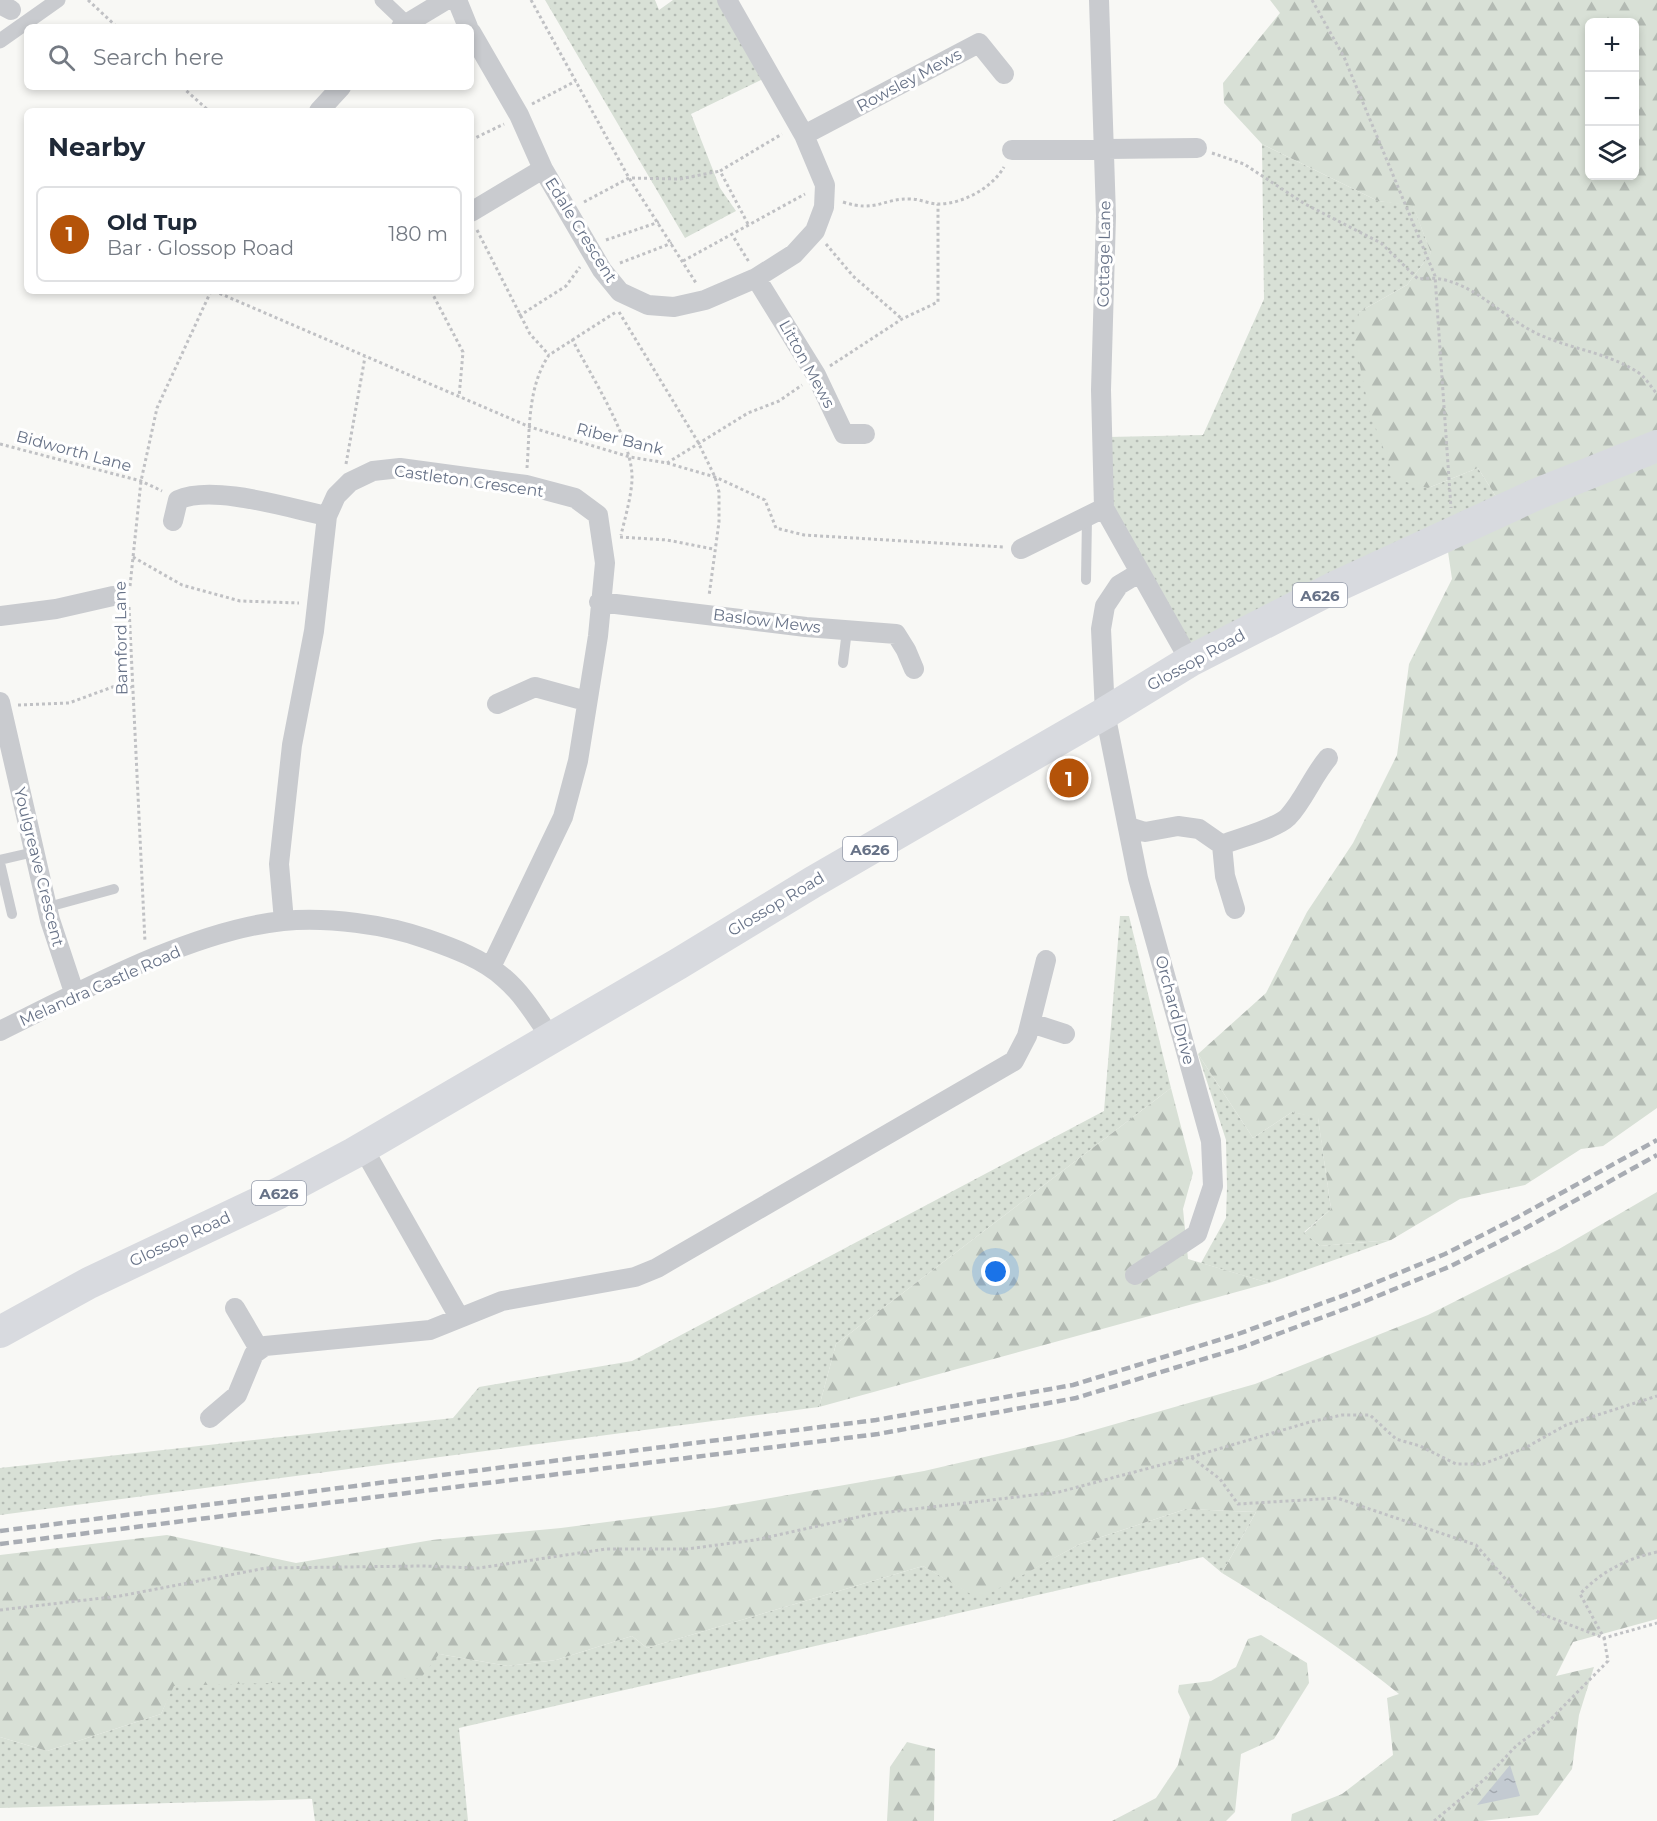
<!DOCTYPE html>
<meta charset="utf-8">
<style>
body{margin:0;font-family:Montserrat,sans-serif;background:#f2f2f3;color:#1f2937}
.controls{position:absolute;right:18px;top:18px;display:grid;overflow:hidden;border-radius:9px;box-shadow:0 3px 9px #0003}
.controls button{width:54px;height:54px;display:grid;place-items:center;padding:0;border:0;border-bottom:2px solid #e0e1e3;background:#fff;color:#1f2937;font:30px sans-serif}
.you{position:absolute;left:996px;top:1272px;width:21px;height:21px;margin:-15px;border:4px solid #fff;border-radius:50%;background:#1a73e8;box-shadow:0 0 0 9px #1a73e833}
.badge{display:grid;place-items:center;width:39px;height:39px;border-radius:50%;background:#b45309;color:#fff;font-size:20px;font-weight:700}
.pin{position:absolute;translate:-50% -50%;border:3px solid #fff;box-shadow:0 2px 6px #0006}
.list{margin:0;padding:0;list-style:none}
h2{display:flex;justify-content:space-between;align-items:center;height:78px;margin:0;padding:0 24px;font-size:26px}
h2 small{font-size:20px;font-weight:400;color:#747a83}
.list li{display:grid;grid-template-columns:39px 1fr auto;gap:18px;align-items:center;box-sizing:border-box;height:96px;margin:0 12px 12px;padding:0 12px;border:2px solid #e0e1e3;border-radius:9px}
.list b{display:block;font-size:22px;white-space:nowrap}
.list p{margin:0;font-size:20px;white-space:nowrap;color:#747a83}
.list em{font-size:20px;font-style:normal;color:#747a83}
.icon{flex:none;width:33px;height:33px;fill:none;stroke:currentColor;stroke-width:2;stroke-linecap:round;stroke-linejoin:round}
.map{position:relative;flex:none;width:1657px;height:1821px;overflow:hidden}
.search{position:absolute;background:#fff;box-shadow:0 3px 9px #0003;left:24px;top:24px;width:450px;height:66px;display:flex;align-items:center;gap:15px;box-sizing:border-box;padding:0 21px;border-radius:9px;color:#747a83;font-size:22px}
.panel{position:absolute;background:#fff;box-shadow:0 3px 9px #0003;left:24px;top:108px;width:450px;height:186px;border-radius:9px}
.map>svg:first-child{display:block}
</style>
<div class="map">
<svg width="1657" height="1821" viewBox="0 0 1657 1821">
<defs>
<pattern id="green-dots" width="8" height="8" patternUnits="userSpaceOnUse" patternTransform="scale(1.5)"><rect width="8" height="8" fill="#d8e0d6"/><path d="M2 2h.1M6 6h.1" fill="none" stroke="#b3bab3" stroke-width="1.8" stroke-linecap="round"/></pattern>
<pattern id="forest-firs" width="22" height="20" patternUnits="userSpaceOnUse" patternTransform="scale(1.5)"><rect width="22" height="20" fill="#d8e0d6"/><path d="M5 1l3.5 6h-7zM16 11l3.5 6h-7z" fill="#b3bab3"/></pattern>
<pattern id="water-ripples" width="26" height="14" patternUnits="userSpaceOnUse" patternTransform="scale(1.5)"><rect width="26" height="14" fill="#c3cad1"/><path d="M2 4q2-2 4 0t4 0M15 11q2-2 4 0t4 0" fill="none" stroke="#a2a8af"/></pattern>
</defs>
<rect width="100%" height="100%" fill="#f8f8f5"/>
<path fill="url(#green-dots)" d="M545 0H655L659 10 673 0H721L763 79 691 114 720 188 736 211 685 238Z
M1262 144 1378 201 1413 205 1431 253 1407 285 1359 312 1428 488 1478 468 1500 503 1191 654 1108 505V437L1203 435 1264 299Z
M1120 916H1129L1171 1088 836 1344 819 1407 0 1515V1468L453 1418 479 1387 632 1361 1104 1111Z
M1198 1054 1253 1138 1292 1112 1318 1117 1331 1209 1304 1232 1320 1246 1391 1240 1269 1283 1201 1263 1226 1218 1227 1187 1226 1140Z
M1186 1509 1256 1512 1222 1573 1203 1557 459 1728 468 1821H315L312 1799 0 1808V1737L47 1751 161 1714 173 1686 439 1654 508 1666 556 1660 632 1636 647 1648 923 1566 979 1598 1080 1544Z"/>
<path fill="url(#forest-firs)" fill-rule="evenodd" d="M1270 0H1657V1108L1603 1146 1581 1149 1525 1185 1460 1199 1391 1240 1320 1246 1304 1233 1331 1209 1318 1118 1292 1112 1253 1138 1198 1054 1266 993 1307 912 1353 843 1397 755 1409 664 1452 579 1447 545 1500 503 1478 468 1428 488 1395 479 1369 410 1355 341 1359 312 1407 285 1431 253 1413 206 1378 201 1262 144 1224 103 1223 83 1280 13ZM1590 22H1634V176H1590Z
M1171 1088 1193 1173 1183 1209 1188 1259 1269 1283 819 1407 836 1344Z
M1657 1192V1619L1573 1642 1556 1676 1594 1667 1579 1715 1572 1769 1538 1815 1482 1821H1291L1292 1814 1342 1794 1393 1755 1387 1698 1399 1694C1344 1649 1283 1610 1222 1573L1256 1512 1186 1509 1080 1544 979 1599 923 1566 647 1648 632 1636 556 1660 508 1666 439 1654 421 1678 174 1686 161 1714 47 1751 0 1737V1555L167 1535 296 1563 432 1540 561 1528 714 1508 924 1471 1063 1439 1255 1384 1428 1315 1559 1249Z
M1261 1635 1307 1663 1309 1683 1274 1739 1241 1754 1235 1812 1226 1821H1112L1156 1798 1178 1765 1190 1717 1178 1692 1179 1685 1211 1681 1236 1667 1248 1639Z
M907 1742 935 1749 934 1821H887L890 1767Z"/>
<path fill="url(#water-ripples)" d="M1510 1765 1520 1796 1477 1805Z"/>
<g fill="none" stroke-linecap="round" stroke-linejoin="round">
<path stroke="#c0c1c4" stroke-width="3" stroke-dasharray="3 3" stroke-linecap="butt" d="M88 0 117 27
M531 0 629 178 696 283
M1312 0 1344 57 1435 276 1451 508
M182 87 209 111
M532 104 576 81
M471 140 504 124
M1212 153 1244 164 1305 204 1381 243 1418 279C1464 272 1494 311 1532 331 1566 349 1606 351 1639 373 1646 378 1651 387 1657 394
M584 202 629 178 680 179 720 171
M843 202C876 213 883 198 911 199 920 199 929 204 938 204 963 204 992 188 1004 167
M748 224 720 171 782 134
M477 230 530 334 549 355
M731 233 749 262
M606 240 659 222
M826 244 853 276 902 319
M683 261 805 194
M620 263 672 243
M214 291 530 427 630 457 667 463 715 477 765 500 776 528 804 535 1004 547
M431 291 463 352 459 397
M619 312 698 442 715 477 719 492V522L709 596
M519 316 566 286 580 267
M572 339C590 374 634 442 632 480 631 498 625 518 621 535
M830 366 902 319 938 302V204
M0 444 141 481 162 491
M667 463 748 413 779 401 802 385
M346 464 365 357
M527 468C530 429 527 388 549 355L616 312
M620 537 667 540 713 549
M133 557 182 585 240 601 299 603
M130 586 141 481 157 408 211 291
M129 607 145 942
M18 705 69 703 118 685 133 688
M1191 1457 1310 1422 1342 1415H1370L1396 1439 1420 1446 1456 1464H1483L1525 1448 1566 1425 1657 1396
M1657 1552C1626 1559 1602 1571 1580 1594L1604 1638 1657 1623
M0 1610 120 1596 266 1568 422 1566 479 1568 606 1549H687L755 1540 872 1514 1059 1492 1191 1457 1220 1479 1238 1504 1337 1498 1476 1545 1516 1591 1539 1613 1604 1638 1608 1661 1547 1723 1516 1746 1486 1778 1434 1821"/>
<path stroke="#c9cbcf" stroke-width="10" d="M1086 580 1087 517
M843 663 847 630
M0 860 34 852
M0 863 12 914
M48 907 114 889"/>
<path stroke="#c9cbcf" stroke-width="15" d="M382 0 405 22
M0 41 58 0"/>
<path stroke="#c9cbcf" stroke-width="20" d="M457 0 468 27
M1099 0 1106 216 1101 390 1104 508 1190 661
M0 4 11 10
M401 27 446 0
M471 32 519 115 543 169 602 270 620 292 648 305 674 307 705 300 756 278 794 254 815 231 824 207 825 185 804 135 727 0
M319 111 341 87
M804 135 979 43 1004 74
M1012 150 1197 148
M471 212 543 169
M756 278 816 375 844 434H865
M173 521 178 500C213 484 288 508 327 516
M1021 549 1104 508
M599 602 806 627 896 634 906 650 914 669
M0 616 56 609 113 596
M0 702 50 920 75 995
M497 704 535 687 586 701
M1129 827 1145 832 1178 826 1199 829 1222 845C1239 838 1276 829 1288 817 1304 800 1312 777 1328 758
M1222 845 1225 876 1235 909
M284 921 279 864 292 745 314 631 327 516 336 496 350 482 373 471 400 468 526 485 575 498 598 515 605 563 598 636 578 761 563 817 491 967
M1031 1023 1065 1034
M0 1031C81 991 193 930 283 921 328 917 385 924 427 939 453 948 483 959 504 978 523 994 537 1018 551 1038
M363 1148 459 1317
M1135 1275 1197 1234 1213 1186 1211 1141 1138 878 1105 713 1101 629 1105 606 1119 585 1139 573
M235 1308 259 1349
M210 1418 237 1395 254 1354 265 1346 430 1330 502 1301 635 1277 657 1268 1014 1061 1027 1036 1046 960"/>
<path stroke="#d8dadf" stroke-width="32" d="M0 1332 89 1283 279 1193 354 1153 678 964 813 882 1105 713 1190 661 1335 587 1537 494 1657 446"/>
<path stroke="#a8acb3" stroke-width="4.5" stroke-dasharray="9 4.5" stroke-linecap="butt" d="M0 1531 876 1420 1073 1385 1238 1334 1353 1292 1445 1254 1518 1217 1657 1140
M0 1544 878 1434 1076 1398 1243 1347 1358 1304 1451 1266 1524 1229 1657 1155"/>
</g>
<g text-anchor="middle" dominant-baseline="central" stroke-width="6" stroke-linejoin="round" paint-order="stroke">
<g fill="#fff" stroke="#959cab" stroke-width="1.5">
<rect x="1293" y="583" width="54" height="24" rx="4.5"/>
<rect x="843" y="837" width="54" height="24" rx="4.5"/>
<rect x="252" y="1181" width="54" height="24" rx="4.5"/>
</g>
<g font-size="15" font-weight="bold" fill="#677287">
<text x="1320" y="595">A626</text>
<text x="870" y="849">A626</text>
<text x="279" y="1193">A626</text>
</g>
<g font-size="16" fill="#677287" stroke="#fff">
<text transform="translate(909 80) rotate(-28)">Rowsley Mews</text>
<text transform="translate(581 230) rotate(58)">Edale Crescent</text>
<text transform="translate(1104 254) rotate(-89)">Cottage Lane</text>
<text transform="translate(807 364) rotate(61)">Litton Mews</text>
<text transform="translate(620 439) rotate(14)">Riber Bank</text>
<text transform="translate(74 451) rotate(15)">Bidworth Lane</text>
<text transform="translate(469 481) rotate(8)">Castleton Crescent</text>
<text transform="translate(767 621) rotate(7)">Baslow Mews</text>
<text transform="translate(121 638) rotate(-91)">Bamford Lane</text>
<text transform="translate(1196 660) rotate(-29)">Glossop Road</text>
<text transform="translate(39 867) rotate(76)">Youlgreave Crescent</text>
<text transform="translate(776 904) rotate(-31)">Glossop Road</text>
<text transform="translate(100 986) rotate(-24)">Melandra Castle Road</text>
<text transform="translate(1175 1010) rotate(75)">Orchard Drive</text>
<text transform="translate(180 1239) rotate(-25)">Glossop Road</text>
</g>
</g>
</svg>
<div class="controls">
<button>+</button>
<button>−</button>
<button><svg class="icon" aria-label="layers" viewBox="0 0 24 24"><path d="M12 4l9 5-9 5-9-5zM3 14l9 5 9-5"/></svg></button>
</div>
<div class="you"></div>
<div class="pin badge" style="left:1069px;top:778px">1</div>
<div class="search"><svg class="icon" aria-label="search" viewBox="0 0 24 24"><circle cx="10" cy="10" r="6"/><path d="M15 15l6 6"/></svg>Search here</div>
<section class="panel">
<h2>Nearby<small></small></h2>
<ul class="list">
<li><span class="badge">1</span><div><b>Old Tup</b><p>Bar · Glossop Road</p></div><em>180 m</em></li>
</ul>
</section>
</div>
